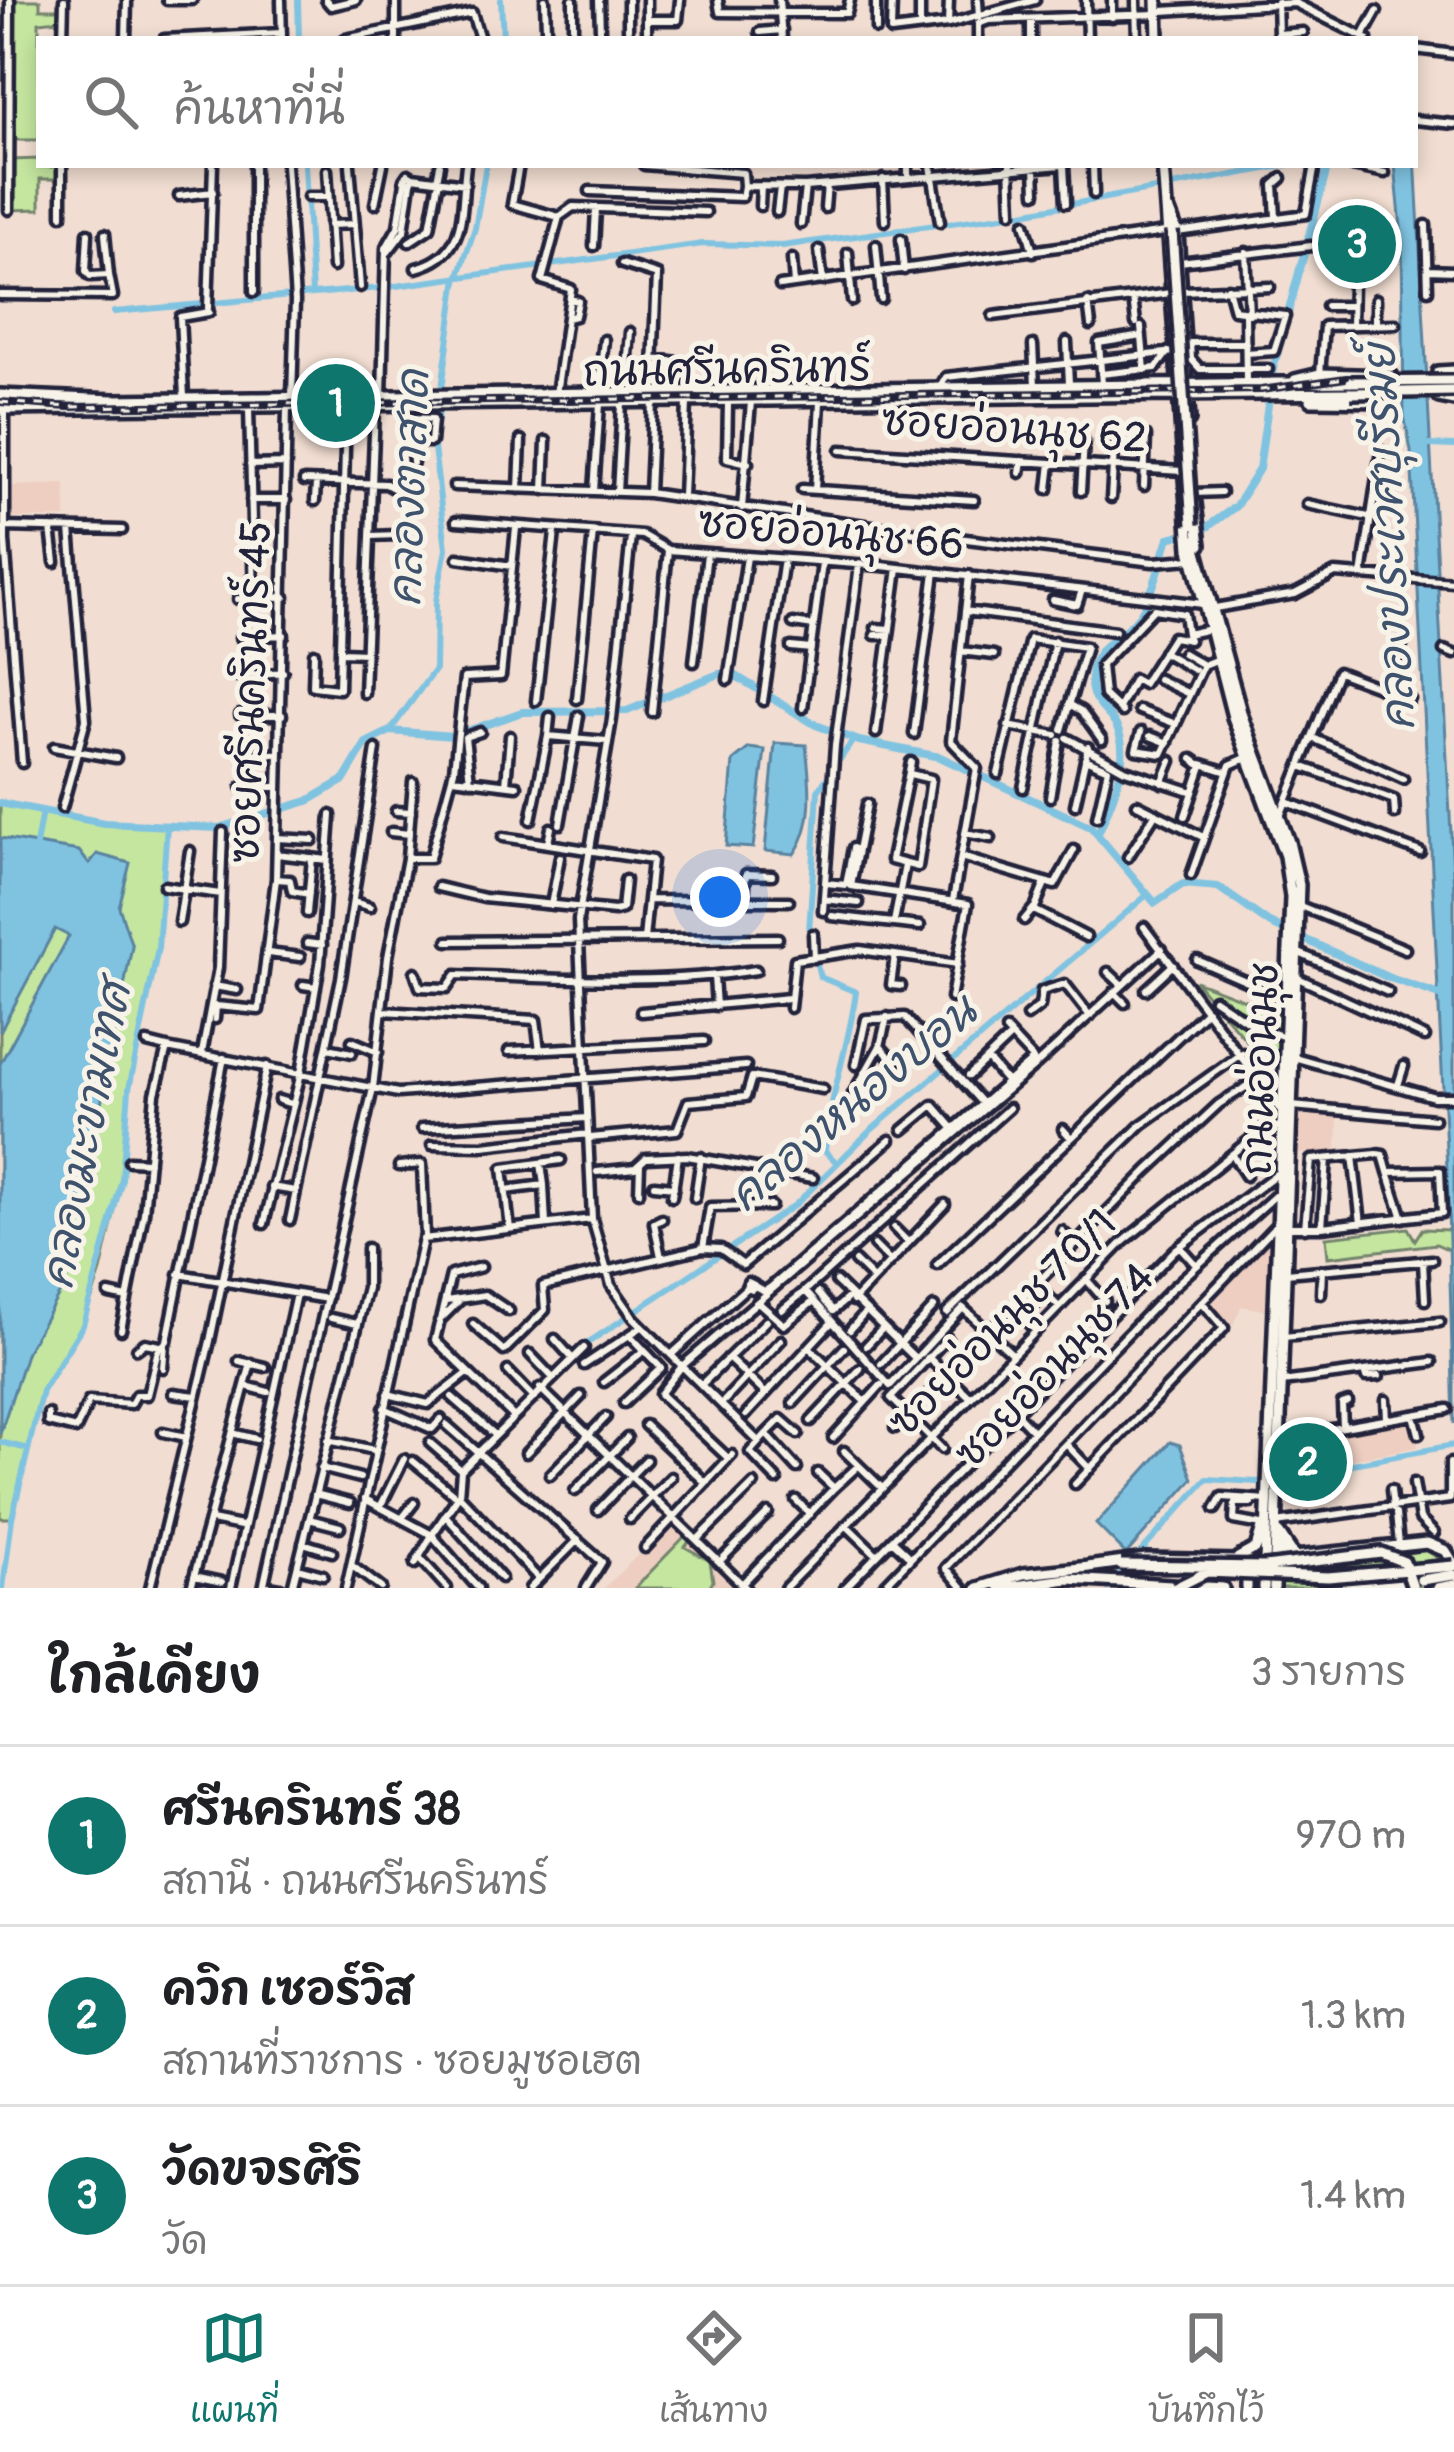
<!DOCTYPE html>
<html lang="th">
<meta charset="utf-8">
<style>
body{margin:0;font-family:Pangolin,"Playpen Sans Thai",sans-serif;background:#f2f2f2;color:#202124}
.you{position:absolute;left:720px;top:897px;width:42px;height:42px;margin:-30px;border:9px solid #fff;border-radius:50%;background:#1a73e8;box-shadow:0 0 0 18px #1a73e833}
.badge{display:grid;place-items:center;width:78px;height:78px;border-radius:50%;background:#0f766e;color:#fff;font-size:39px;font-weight:700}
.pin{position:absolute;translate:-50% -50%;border:6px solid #fff;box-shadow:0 3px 12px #0006}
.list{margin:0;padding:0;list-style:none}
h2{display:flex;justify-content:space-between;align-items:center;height:156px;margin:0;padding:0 48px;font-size:51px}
h2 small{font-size:39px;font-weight:400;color:#757577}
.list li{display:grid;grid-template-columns:78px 1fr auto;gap:36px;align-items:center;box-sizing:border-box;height:180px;padding:0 48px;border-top:3px solid #e0e0e0}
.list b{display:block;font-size:45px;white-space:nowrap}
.list p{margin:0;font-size:39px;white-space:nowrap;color:#757577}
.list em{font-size:39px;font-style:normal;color:#757577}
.icon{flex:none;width:66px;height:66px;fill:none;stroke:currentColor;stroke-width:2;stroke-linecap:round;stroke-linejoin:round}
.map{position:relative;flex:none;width:1454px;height:1588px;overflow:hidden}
.search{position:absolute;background:#fff;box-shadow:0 6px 18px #0003;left:36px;right:36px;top:36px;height:132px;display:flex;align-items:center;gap:30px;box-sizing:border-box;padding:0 42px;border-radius:0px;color:#757577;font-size:45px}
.sheet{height:696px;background:#fff}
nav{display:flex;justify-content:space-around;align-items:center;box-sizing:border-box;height:168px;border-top:3px solid #e0e0e0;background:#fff;font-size:33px;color:#757577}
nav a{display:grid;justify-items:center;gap:6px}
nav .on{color:#0f766e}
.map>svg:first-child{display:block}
</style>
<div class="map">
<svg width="1454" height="1588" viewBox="0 0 1454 1588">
<rect width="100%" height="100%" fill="#f1ddd1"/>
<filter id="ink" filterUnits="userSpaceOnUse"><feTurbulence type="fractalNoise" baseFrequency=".00833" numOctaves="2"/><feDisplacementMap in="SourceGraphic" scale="24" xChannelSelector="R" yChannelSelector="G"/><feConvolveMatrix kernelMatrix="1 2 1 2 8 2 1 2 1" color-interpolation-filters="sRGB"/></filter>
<g filter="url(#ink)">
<path fill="#edcec0" d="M65 484 66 518H9V486Z
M1296 1108 1338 1113 1337 1151 1294 1154Z
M1272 1234 1269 1311 1241 1306 1233 1325 1206 1300Z
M1413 1417 1418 1447 1289 1471 1287 1440Z
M673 1521 737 1585 734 1588H604Z"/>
<path fill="#c4e69f" stroke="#73846d" stroke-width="3" d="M12 0H40V9H59V20L39 22V140H11Z
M39 159 40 167H58V179H40V209L11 210V160Z
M0 803 104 823 167 826 158 948 129 1089 122 1179 101 1271 83 1325 42 1391 12 1518H0Z
M1195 981 1282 1014 1280 1052 1251 1046Z
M1408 1228 1415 1240 1422 1229 1450 1230 1452 1251 1436 1244 1328 1257 1326 1237Z
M686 1535 691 1539 685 1547 710 1561 713 1581 708 1588H635Z
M1414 1546C1436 1553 1449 1563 1447 1588H1279L1280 1568Z"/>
<path fill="#80c3e1" stroke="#5a839f" stroke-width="3" d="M1415 155 1454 891V1424L1447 1169 1411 451 1404 415 1402 238 1395 165H1415Z
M775 743 806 745C810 781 816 824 794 854L765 851Z
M749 748 765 750 753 848 726 846 733 761Z
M0 838 79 851 89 864 97 854 130 863 119 907 132 946 66 1282 27 1351 0 1434V1064L69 936 55 929 0 1032Z
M1170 1442 1180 1445 1193 1479 1126 1554 1096 1524Z"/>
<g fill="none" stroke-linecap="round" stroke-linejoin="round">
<path stroke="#80c3e1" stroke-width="6" d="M298 0 299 39
M501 0 503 39
M305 165 312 293
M114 312 381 288 703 244 782 246 1017 214 1288 165
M1428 445 1454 446
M390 731 435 669 436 601 446 549 434 448 456 284 475 228 486 165
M36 845 42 811
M836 1162 825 1151C829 1096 849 1047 856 992L820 977 809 932 818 791 854 739
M586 1344 795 1205 869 1132 1147 895
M0 1442 28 1449
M3 1588 12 1518 42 1391 83 1325 122 1179 129 1089 158 948 167 826
M1108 1588 1207 1479 1257 1482 1454 1445"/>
<path stroke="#80c3e1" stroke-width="8" d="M0 803 104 823 219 828 308 801 344 780 366 743 390 731 453 736 522 712 627 711 719 674 736 676 816 725 859 741 940 757 1091 827 1155 903 1183 884 1218 887 1269 923 1387 977 1443 996
M1098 833C1112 801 1137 750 1111 718 1100 705 1090 698 1091 679 1092 639 1130 637 1144 608 1155 587 1161 561 1169 538L1206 528 1236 506 1259 469 1273 369 1328 165"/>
<defs>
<path id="minor" d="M167 0H192
M281 0 282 39
M326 0 331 6 356 0
M396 0V39
M545 0 546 29
M573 0V29
M599 0 600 30
M628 0V29
M718 0 720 12 847 13 850 0
M779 0 782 39
M892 0 891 31 948 24 1035 0
M920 0V26
M978 0 979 17
M1112 0V17
M1136 0 1137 39
M1086 1 1087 39
M1277 2 1278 34 1303 32
M1162 11 1295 3 1367 39
M1031 19V39
M647 20H678L680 0
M948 24 949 0
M876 29V0
M647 31V0
M760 32 782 30
M1363 36 1377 11
M63 39 64 0
M126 39 127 0
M164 39 282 33
M345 39 472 13 480 39
M978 39V24L989 20 1156 14
M1415 49 1454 54
M1415 120 1454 124
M286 165 295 301 292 397
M350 165 360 287
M519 165 512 204 559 217
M644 165 743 173 744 186
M931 165 940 222
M1010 165 1012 212
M1064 165 1066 203
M1093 165 1094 194
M1347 165 1385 173
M1035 167 1036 193
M327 170 333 267
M408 174 413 177 411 183 404 180Z
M413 177 465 184
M908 177V165
M883 179 885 221
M437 180 440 165
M744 186 805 187 1062 165
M590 191 742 197 744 186
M179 196 213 192
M308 197H328
M375 204 383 165
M760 206 761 186
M825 208 827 185
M9 210 10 0
M777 212 780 187
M62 215V165
M1276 217 1274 185 1282 178
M1025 223 1033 252
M801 224 805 187
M330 225 354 224
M1426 225 1428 290
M1177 232 1306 214 1315 165
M105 234 109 275
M901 239 904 270
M409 242 430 228 439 180
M876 245 881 299
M594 246 596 209
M819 250 823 281
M388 252 404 231 411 183
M1246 252 1249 314
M848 253 852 301
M792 259 794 284
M1180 262 1311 246
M622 264 657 275 652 391
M416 268C470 254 460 209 466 165
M1428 270 1454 271
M780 286 1165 232
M1228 288 1234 310 1285 316 1274 351 1246 353
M1182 291 1270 287
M254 292V165
M0 295 113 296 109 275 90 276 86 271 88 233
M1133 298 1136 323
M1376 299V324
M1088 302 1091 325
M1326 306H1352
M208 308 213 165
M1245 314 1246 382
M993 316 1171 293
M567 318 575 316 578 301 570 299
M1352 325 1353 283
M1141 327 1145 370
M1067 342 1069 384
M1189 343H1246
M1190 343 1191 359 1200 369H1268
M1033 345 1035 385
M654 359 687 363 688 391
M1101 374 1156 368 1168 352
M1320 374 1324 326 1396 324
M1102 384 1099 343 1142 336
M940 387 946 377 1175 352
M625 392 630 332
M598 393 604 340
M556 394 571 289 542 280 559 217 573 207 706 212
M382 396 386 248 398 227 405 182
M184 397 180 317 209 312
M728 402 727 458 748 463
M5 409V541L22 763
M249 409 254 598
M410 417 413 463
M410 418 433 419 431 442H412
M841 450 1182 471
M250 465 286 464
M1020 473 1022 461
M304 481 386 484 397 490
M454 486 649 493 926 534 1153 562 1192 559
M1144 486 1146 436
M519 489 521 440
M802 489 974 500
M1048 489 1051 463
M544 490 546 441
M815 490 820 402
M594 491 600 404
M1081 491 1084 441
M617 492 622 404
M649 493 653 403
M1194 493 1221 492
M683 496 687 403
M1111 498 1115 434
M251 500H286
M315 501 316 482
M1307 504 1373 518
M742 508 751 402
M456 521 642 535 668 550 882 566 1203 604
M5 527 122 530
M51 528 55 562
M371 536 397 535
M631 536 612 719 578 920 592 1219 611 1285 634 1318 682 1366 1038 1063 1162 949
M458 558 512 566
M1362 575 1381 451
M238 599 285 597
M1053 600 1077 605 1082 590
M1215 608 1295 594 1335 573 1454 582
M965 611 1115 631
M793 623 814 626
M876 628 890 629
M875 635H889
M240 637 284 635
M791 647 811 649
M1444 650 1454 654
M961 651 994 655
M342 652 366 653
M1163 652 1194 670
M314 653 313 686 339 689 346 408
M1183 653 1203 665
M694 662 707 554
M238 676 283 672
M1158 679 1189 694
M728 680 747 557
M1386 690 1406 635
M364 693 375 408
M577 699 593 532
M536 701 555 532
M763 701 784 559
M1069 704 1081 711 1102 740
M803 708 822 563
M1119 708 1134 679 1143 684 1173 637 1189 640 1187 634 1210 629
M1139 710 1176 724
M652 712 668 550
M1122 712 1104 695 1101 665 1154 609 1184 614 1187 634
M240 715H282
M1008 726 1056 735
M1141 732 1136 750 1162 754 1203 665 1218 659
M876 733 898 568
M914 734 935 572
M548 736 550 717
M1150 736 1168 743
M1067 738 1125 770 1193 792
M1313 738 1403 779
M54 747 116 758
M242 753 279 754
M1085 759 1108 769 1097 817
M1202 764 1227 772
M1301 766 1394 800 1395 814
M910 774 931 779 918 867 891 860 911 762
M998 774 1030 639 1086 647 1062 730
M453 778 517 786
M470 781 465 737 480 732
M1162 783 1171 761
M506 784 510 736
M242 787H278
M1023 788 1055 641
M1050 797 1060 741
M1287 802 1420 852
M867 804 851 886 968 904 951 998
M1137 804 1203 837
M1075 805 1088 747
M62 808 86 720 70 529
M396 811 411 812
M1281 814 1338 672 1410 699
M1185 816 1202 766 1192 759
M531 820 548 736 607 741
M560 824 579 716
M391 832 409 834
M965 833 991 838
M503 837 652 860 644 939
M277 838 313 840
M548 843 551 828
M277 854 327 860
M961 857 1055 885 1074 850
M1128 857 1156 813
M407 858 413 782
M1191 875 1230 765 1248 757
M276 879 290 880 292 891 309 894
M826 883 846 885 853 848
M1045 883 1034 910 1086 937
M164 886 220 894
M438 887 484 898 615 911 622 909 625 880
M824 899 859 903
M648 900 789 901
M953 900 977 768 951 741 969 575
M744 901 746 874 772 875
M354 902 370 907
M551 905 560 857
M1300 906 1405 949
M823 911 835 745 859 565
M307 913 312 858
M832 916 920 926
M1024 920 1034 908
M179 922 190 851
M894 922 905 865
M1144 927 1282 1112
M813 934 814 958
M448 941 778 938
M307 943 322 945
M268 953 300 957
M1299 953 1388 992
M895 955 891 985 901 986
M1197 960 1287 999
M415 972 420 987 447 988 456 975C557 978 655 986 756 970
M1108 972 1122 985
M714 977 716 1006
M1298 978 1425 1037
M303 985 316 987
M214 986 237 990
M1146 990 1173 965
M1114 992 1125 1003
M1214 999 1254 1026 1285 1037
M790 1008 795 960 860 950 958 964
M383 1011 536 1020 540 1050
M641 1012 789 998
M1027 1016 1040 1006 1042 991 1065 984 1090 1016
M887 1017 880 1046 895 1063
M215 1019 216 1006 259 1010 276 879 287 409
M1006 1030 1032 1058
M352 1041 378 1052
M147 1043 167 1048
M328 1048 352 1053
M509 1051 704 1041
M202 1053 218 968 223 832
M1294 1057 1434 1097H1454
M987 1059 1007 1082
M856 1065 866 1019 905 1017 981 1102
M969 1076 1011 1036
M1398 1085 1404 1066
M853 1094 880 1046
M279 1100 292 1104
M1292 1106 1434 1119
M422 1128 587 1118
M1063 1129 1071 1138
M903 1130 933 1105 953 1128
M590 1138 677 1130 688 1102 746 1097 752 1077 823 1089
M432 1145 483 1146 588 1134
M1232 1154 1246 1176
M1353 1156 1361 1223
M129 1161 149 1162
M541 1163 544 1185
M399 1166 422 1164 425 1237
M597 1172 635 1168 646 1158 687 1156 813 1178
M1388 1172 1403 1218
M654 1185 674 1187
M271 1187 296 1191
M506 1190 544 1185 546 1224
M639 1192 640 1164
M672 1197 678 1156
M695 1198 701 1157
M290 1220 341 978 376 749
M264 1224 301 1073 320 964 331 815
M1287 1227H1322L1442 1213 1440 1171 1388 1172 1383 1155 1377 1154 1311 1160 1305 1228
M1322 1227 1327 1159
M894 1228 907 1241
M510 1229 503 1168 561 1160
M1062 1231 1075 1244
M874 1245 889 1260
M1180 1247 1196 1265
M703 1248 710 1207 771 1206
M661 1257 654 1223 662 1219
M855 1261 872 1278
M1423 1262 1425 1300
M937 1265 1207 1010
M481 1267 451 1275 435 1340 512 1415
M1286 1273 1432 1260
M179 1274 327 1299
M1086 1279 1105 1301
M836 1281 915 1358
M748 1282 754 1285 752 1289 746 1287Z
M754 1286 765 1291 771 1287 1033 1060
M805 1291 1009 1108
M818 1293 833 1311 849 1297
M109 1294 127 1298
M1321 1294 1322 1270
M446 1301 485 1295 509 1311
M853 1301 945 1204
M759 1303 784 1325 814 1301 890 1386 963 1308 1012 1354
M782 1310 805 1291 814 1301
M947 1313 1141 1125 1242 1053
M331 1318 357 1324
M439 1321 459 1301
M473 1324 504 1351 545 1310 543 1286 703 1248 721 1249 743 1265 890 1140
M121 1330 144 1213 155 1094 167 1048 398 1093 746 1066
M850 1330 863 1315
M1035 1331 1023 1316 1046 1294 1058 1306
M1283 1337 1440 1322
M555 1339 572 1358
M866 1346 883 1328
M809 1347 865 1402
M137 1349 145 1343 160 1346
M530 1354 552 1377
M671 1355 746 1288
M928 1357 970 1397
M728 1358 765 1393
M239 1361 265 1367
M881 1364 934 1307
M584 1365 640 1328
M163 1368 165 1344
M508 1371 532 1396
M1364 1371 1366 1377 1379 1376
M604 1382 645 1350
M704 1382 766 1321
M1282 1382 1432 1362
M246 1386 268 1392
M540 1388 746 1588
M173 1393 196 1396
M388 1394 428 1404 468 1373
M452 1397 493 1433
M1386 1400 1387 1419
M724 1401 781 1340
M624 1403 661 1368 630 1335
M793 1403 844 1348
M384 1408 432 1429 441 1419
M1015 1412 1033 1431
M48 1414V1422L76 1429 89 1401 131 1404 136 1395H147L158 1350 167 1341 224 1058
M746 1415 832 1322
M1414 1415 1419 1434
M811 1421 860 1369
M447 1425 602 1562 586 1588
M645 1425 706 1483
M1343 1427 1342 1404 1348 1402
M895 1428 1147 1171 1219 1104 1260 1078
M163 1432 186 1437
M236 1434 256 1439
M766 1434 781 1419 798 1434
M833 1438 881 1385
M1280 1438 1448 1409
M328 1440 374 1450
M430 1443 461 1470
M1066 1444 1090 1469
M942 1449 891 1398 947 1338
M844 1451 882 1488
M526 1453 581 1396
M728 1458 660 1394 682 1366 759 1442
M413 1461 457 1497
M321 1468 360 1478
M550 1475 606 1417
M777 1480 750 1452 766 1434 797 1468
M1414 1483 1420 1519 1434 1533
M1075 1484 1224 1328 1202 1302
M834 1488 858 1466
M1391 1490 1393 1509
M575 1491 627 1438
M315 1494 350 1503
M459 1495 539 1579
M365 1499 432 1535 459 1495 461 1470 584 1348
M796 1500 810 1514
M1251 1503H1235L1234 1520 1262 1525
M381 1505 404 1459
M1215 1509 1222 1497 1268 1500
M598 1510 646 1460
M1396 1514 1399 1545
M445 1515 501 1578
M403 1517 414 1503
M309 1519 340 1527
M630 1519 671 1477
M211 1520 241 1526
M1276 1523 1450 1499V1463
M846 1525 877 1555
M697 1540 754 1484
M892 1540 911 1558
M303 1543 332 1552
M645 1548 732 1455
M419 1557 447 1588
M719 1562 768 1513
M415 1564 432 1535 478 1588
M351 1565 381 1588
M297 1568 323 1575
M194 1576 222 1582
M269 1586 280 1588
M150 1588 210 1341 267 1066
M191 1588 251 1363
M231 1588 296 1294
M263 1588 373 1088 388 957 407 858H430L454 770 464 678 501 676 516 528
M292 1588 367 1288V1248
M346 1588 423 1239 592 1219
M530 1588 578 1540
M738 1588 834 1488 818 1473
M785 1588 1123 1242 1263 1129 1281 1126
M845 1588 1175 1250 1279 1172
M882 1588 1170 1290 1278 1193
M963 1588 946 1568 1277 1224"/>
<path id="major" d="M1157 0 1158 39
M1163 165 1190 549 1233 717 1285 856 1291 897 1264 1588
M1169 211 1177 232 1189 420
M1454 371 1438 372 1439 397 1454 400
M1295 380 1320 374 1392 376 1390 401 1311 400
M0 395 114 400 1351 382
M0 409 1351 393
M1195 503 1200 545
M1194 540 1242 716 1289 842 1299 885 1274 1588
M1279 1533 1295 1557 1427 1543 1446 1551 1454 1564
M1278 1544C1302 1588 1354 1586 1408 1582
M1238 1558 1256 1548 1262 1528
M1088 1567 1146 1559 1238 1561 1247 1570V1588
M978 1588 1023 1574 1090 1567
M1000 1588 1068 1579 1223 1588"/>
</defs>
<use href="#minor" stroke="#22223b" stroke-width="15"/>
<use href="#major" stroke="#22223b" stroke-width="18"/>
<use href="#minor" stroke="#f7f3e8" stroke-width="6"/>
<use href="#major" stroke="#f7f3e8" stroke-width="9"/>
<defs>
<path id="rail" d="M0 402 68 407 1261 390 1346 378 1454 376"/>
</defs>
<use href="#rail" stroke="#22223b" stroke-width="8"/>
<use href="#rail" stroke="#f7f3e8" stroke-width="3" stroke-dasharray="9" stroke-linecap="butt"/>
<defs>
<path id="major-bridge" d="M1172 231 1192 525
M1351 382 1454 381
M1351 393 1454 391
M1121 1565 1265 1567 1381 1553 1404 1562 1413 1588
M1421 1580 1454 1575
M1175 1588 1207 1572 1328 1577 1454 1566
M1438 1588 1454 1585"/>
</defs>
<use href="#major-bridge" stroke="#22223b" stroke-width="18" stroke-linecap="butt"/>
<use href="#major-bridge" stroke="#f7f3e8" stroke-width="9"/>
</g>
</g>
<g text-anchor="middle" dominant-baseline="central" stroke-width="10" stroke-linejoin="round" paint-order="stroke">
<g font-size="42" fill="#22223b" stroke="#f7f3e8">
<text transform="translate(727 370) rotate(-1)">ถนนศรีนครินทร์</text>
<text transform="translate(1014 430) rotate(4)">ซอยอ่อนนุช 62</text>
<text transform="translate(831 534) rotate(5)">ซอยอ่อนนุช 66</text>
<text transform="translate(251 692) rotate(-88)">ซอยศรีนครินทร์ 45</text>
<text transform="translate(1261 1069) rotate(-88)">ถนนอ่อนนุช</text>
<text transform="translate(1003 1323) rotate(-45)">ซอยอ่อนนุช 70/1</text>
<text transform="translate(1055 1366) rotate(-46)">ซอยอ่อนนุช 74</text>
</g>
<g font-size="45" font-style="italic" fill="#3e526d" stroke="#f7f3e8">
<text transform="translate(410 488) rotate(-88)">คลองตาสาด</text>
<text transform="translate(1390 537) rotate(-93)">คลองประเวศบุรีรมย์</text>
<text transform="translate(853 1104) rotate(-40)">คลองหนองบอน</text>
<text transform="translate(87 1136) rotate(-79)">คลองมะขามเทศ</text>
</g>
</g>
</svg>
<div class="you"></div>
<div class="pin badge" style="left:336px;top:403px">1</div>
<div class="pin badge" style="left:1308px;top:1462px">2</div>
<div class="pin badge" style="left:1357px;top:244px">3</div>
<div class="search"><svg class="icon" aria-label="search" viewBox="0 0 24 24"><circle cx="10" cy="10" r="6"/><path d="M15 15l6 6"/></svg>ค้นหาที่นี่</div>
</div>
<section class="sheet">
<h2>ใกล้เคียง<small>3 รายการ</small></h2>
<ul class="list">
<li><span class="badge">1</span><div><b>ศรีนครินทร์ 38</b><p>สถานี · ถนนศรีนครินทร์</p></div><em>970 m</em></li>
<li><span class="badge">2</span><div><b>ควิก เซอร์วิส</b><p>สถานที่ราชการ · ซอยมูซอเฮต</p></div><em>1.3 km</em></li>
<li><span class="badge">3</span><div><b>วัดขจรศิริ</b><p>วัด</p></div><em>1.4 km</em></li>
</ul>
</section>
<nav>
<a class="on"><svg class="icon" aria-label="map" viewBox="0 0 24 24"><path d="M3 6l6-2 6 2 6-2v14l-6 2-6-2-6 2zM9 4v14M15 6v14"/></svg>แผนที่</a>
<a><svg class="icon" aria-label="directions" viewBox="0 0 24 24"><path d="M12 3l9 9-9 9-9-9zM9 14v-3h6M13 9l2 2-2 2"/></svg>เส้นทาง</a>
<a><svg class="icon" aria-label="saved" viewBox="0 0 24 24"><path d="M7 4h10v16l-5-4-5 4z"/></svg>บันทึกไว้</a>
</nav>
